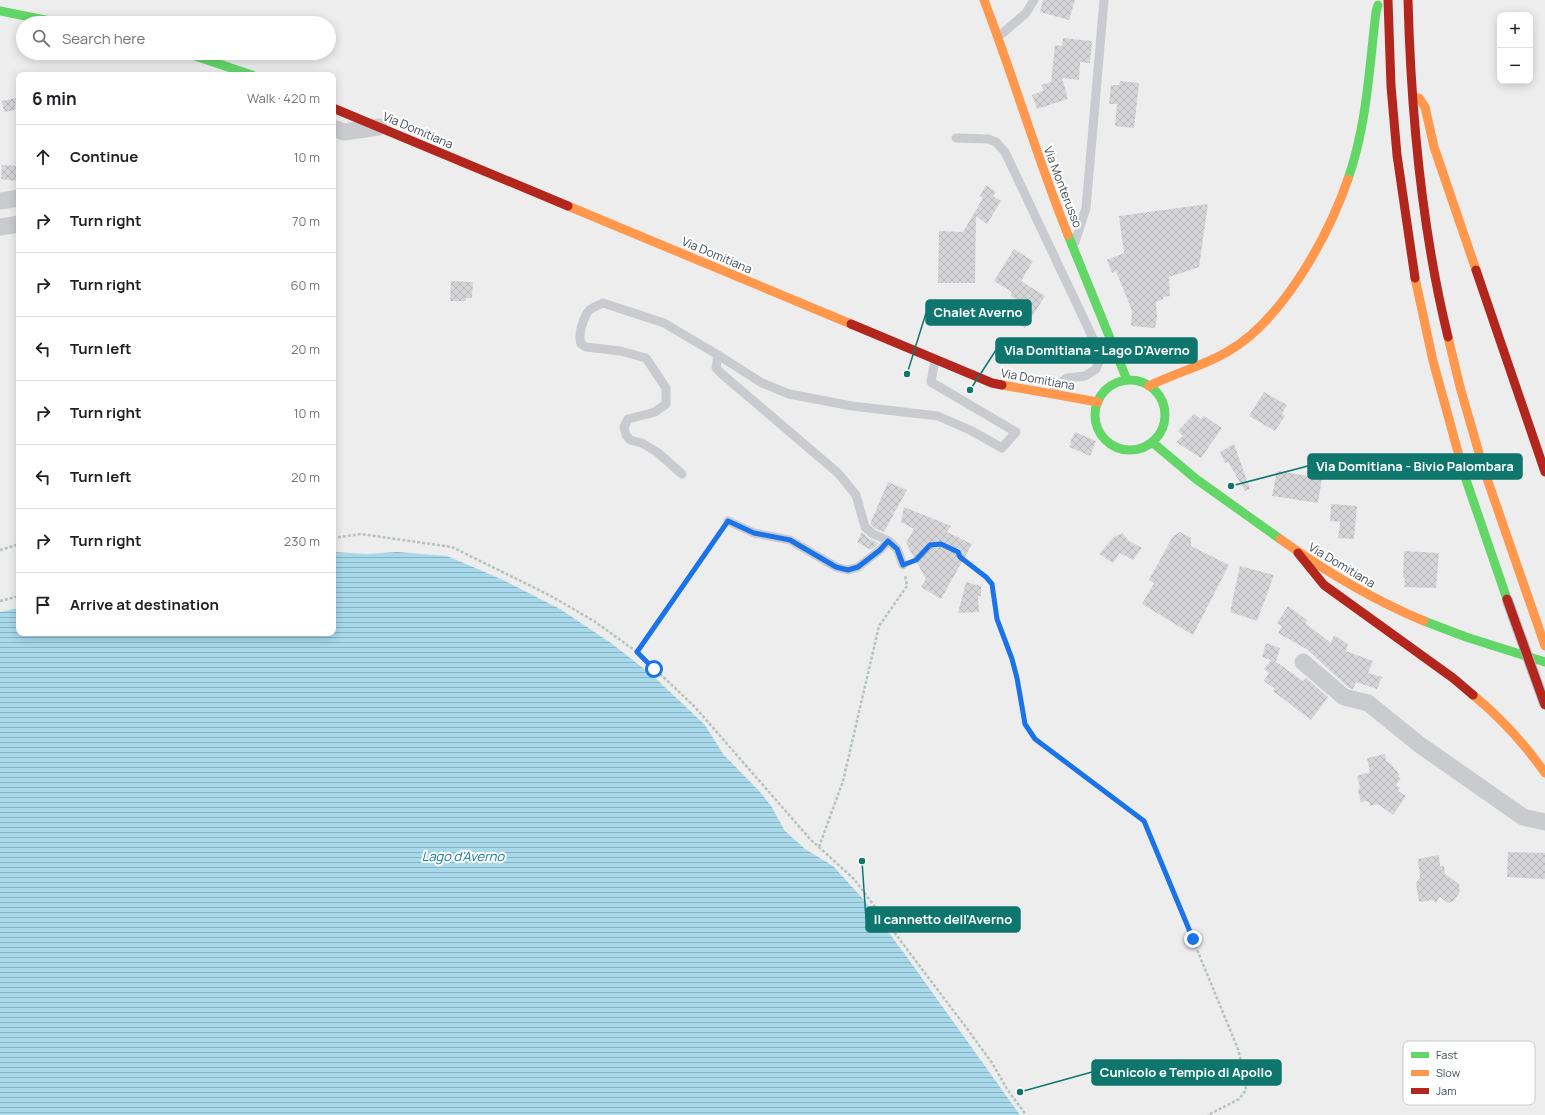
<!DOCTYPE html>
<meta charset="utf-8">
<style>
body{margin:0;font-family:Manrope,sans-serif;background:#f2f2f2;color:#202124}
.controls{position:absolute;right:12px;top:12px;display:grid;overflow:hidden;border-radius:8px;box-shadow:0 2px 10px #0003}
.controls button{width:36px;height:36px;display:grid;place-items:center;padding:0;border:0;border-bottom:1px solid #e0e0e0;background:#fff;color:#202124;font:20px sans-serif}
.stop{position:absolute;width:12px;height:12px;margin:-9px;border:3px solid #1a73e8;border-radius:50%;background:#fff}
.stop.end{background:#1a73e8;border-color:#fff;box-shadow:0 1px 4px #0008}
.list{margin:0;padding:0;list-style:none}
h2{display:flex;justify-content:space-between;align-items:center;height:52px;margin:0;padding:0 16px;font-size:17px}
h2 small{font-size:13px;font-weight:400;color:#757577}
.list li{display:grid;grid-template-columns:26px 1fr auto;gap:12px;align-items:center;box-sizing:border-box;height:64px;padding:0 16px;border-top:1px solid #e0e0e0}
.list b{display:block;font-size:15px;white-space:nowrap}
.list em{font-size:13px;font-style:normal;color:#757577}
.icon{flex:none;width:22px;height:22px;fill:none;stroke:currentColor;stroke-width:2;stroke-linecap:round;stroke-linejoin:round}
.map{position:relative;flex:none;width:1545px;height:1115px;overflow:hidden}
.search{position:absolute;background:#fff;box-shadow:0 2px 10px #0003;left:16px;top:16px;width:320px;height:44px;display:flex;align-items:center;gap:10px;box-sizing:border-box;padding:0 14px;border-radius:22px;color:#757577;font-size:15px}
.panel{position:absolute;background:#fff;box-shadow:0 2px 10px #0003;left:16px;top:72px;width:320px;height:564px;border-radius:8px}
.map>svg:first-child{display:block}
</style>
<div class="map">
<svg width="1545" height="1115" viewBox="0 0 1545 1115">
<defs>
<pattern id="water-rules" width="6" height="5" patternUnits="userSpaceOnUse"><rect width="6" height="5" fill="#a7d9ea"/><path d="M0 2.5h6" fill="none" stroke="#8ab2c1"/></pattern>
<pattern id="building-cross-hatch" width="8" height="8" patternUnits="userSpaceOnUse"><rect width="8" height="8" fill="#d5d5d7"/><path d="M0 0l8 8M0 8l8-8" fill="none" stroke="#b8b8bb"/></pattern>
</defs>
<rect width="100%" height="100%" fill="#eeeded"/>
<path fill="url(#water-rules)" d="M333 552 367 554 397 552 447 556 501 579 560 609 611 643 652 675 705 725 723 754 760 792 771 806 785 831 805 849 833 866 864 900 904 953 1020 1115H0V612L19 608V633H333Z"/>
<path fill="url(#building-cross-hatch)" d="M1043 0H1075L1069 20 1040 12Z
M1063 38 1092 41 1090 63 1080 62 1079 80 1062 78 1068 99 1037 109 1032 95 1043 91 1042 85 1051 82 1055 45 1062 46Z
M1120 81 1139 83 1134 128 1115 126 1117 104H1109L1111 85H1119Z
M16 98 15 110 4 112 2 101Z
M2 165 19 166V181L1 179Z
M986 185 996 192 993 196 1001 201 987 224 976 216 975 283H938L939 231 963 232 983 198 980 196Z
M1208 204 1199 267 1169 277 1170 296 1163 297V299L1156 302 1157 317 1155 328 1131 326 1132 311 1116 271 1112 273 1107 260 1124 253 1119 216Z
M1014 249 1033 261 1021 281 1045 296 1025 328 1006 315 1016 299 1010 296 1012 292 994 281Z
M451 281 473 282 472 298H466V301H450Z
M1264 392 1287 405 1282 414 1285 416 1275 431 1249 416Z
M1194 414 1201 419 1204 416 1222 428 1201 458 1176 442 1183 436 1178 431Z
M1075 432 1096 441 1090 456 1069 447 1071 444 1070 443Z
M1234 444 1250 489 1245 491 1228 462 1225 463 1220 452Z
M1277 471 1322 478 1318 503 1272 496Z
M888 482 907 490 884 532 876 529 870 524Z
M1331 504 1357 506 1354 539 1338 538 1340 522 1330 521Z
M904 507 951 526 947 532 972 544 941 599 921 587 926 579 906 543 914 529 901 522Z
M862 532 869 539 878 543V544L871 550 857 542Z
M1180 532 1191 538V546L1229 565 1193 635 1142 604 1154 583 1149 580 1173 536Z
M1122 533 1129 541 1142 548 1133 560 1120 553 1113 563 1099 554 1114 537Z
M1404 551 1439 553 1436 588 1404 587 1405 578H1403Z
M1240 566 1274 575 1257 621 1230 612Z
M966 582 981 586V596H978L979 612 958 613Z
M1288 606 1307 620 1305 623 1331 643 1334 635 1348 644 1346 651 1373 661 1368 673 1382 677 1377 689 1356 682 1353 689 1349 688 1308 650 1278 633 1282 626 1277 623Z
M1266 643 1280 648 1276 661H1275L1303 681 1306 678 1328 697 1311 720 1273 691 1275 689 1264 681 1269 673 1264 669 1271 660 1262 657Z
M1385 754 1386 761 1391 764 1399 774 1398 777 1401 778 1396 785 1400 788 1398 791 1406 796 1393 815 1378 804 1370 806 1368 801 1361 802 1358 791 1360 787 1357 776 1370 772 1367 758Z
M1508 852 1545 853V879L1507 877Z
M1439 855 1440 866H1444L1445 874 1459 884 1460 891 1454 901 1448 903 1440 897 1436 903 1433 900 1419 902 1416 883 1420 877 1418 859Z"/>
<g fill="none" stroke-linecap="round" stroke-linejoin="round">
<path stroke="#b6c2be" stroke-width="2.5" stroke-dasharray="3 2" stroke-linecap="butt" d="M333 538 361 534 452 547 549 595 594 621 637 652 694 706 810 839 854 879 968 1030 992 1063 1007 1089 1026 1115
M0 550 19 544
M913 561 916 560 929 545 941 544 958 552 960 557 986 577 992 584 997 619 1012 659 1017 678 1025 725 1035 739 1144 821 1238 1049 1245 1077 1246 1090 1239 1099 1208 1115
M0 601 19 596
M637 652 722 529
M819 847 843 781 879 626 907 586 905 575"/>
<path stroke="#c9cbce" stroke-width="9" d="M998 37 1026 13 1034 0
M956 138 988 139 996 142 1005 152 1099 351 1100 360 1096 369 1085 376 1067 378 1056 385 1053 394
M1075 242 1086 208 1104 0
M718 355 716 368 723 375 838 473 856 495 865 527 873 534 889 541 897 549 903 565
M682 474 657 452 642 443 630 440 626 435 624 427 628 419 655 412 666 404V388L646 358 620 351 586 347 581 344C578 335 582 322 587 313 590 308 597 306 603 303L664 323 718 355 762 383 789 394 852 406 938 416 972 431 1002 448 1016 432 931 382 935 360
M728 521 754 533 790 540 836 567 848 570 858 567 880 550 889 541"/>
<path stroke="#c9cbce" stroke-width="17" d="M333 128 344 132 379 127
M0 201 19 198
M0 227 19 224
M1303 662 1344 697 1368 703 1420 745 1523 817 1545 822"/>
<path stroke="#63d668" stroke-width="9" d="M0 11 60 23
M186 53 252 75
M1348 179C1367 125 1369 69 1376 12L1378 5
M1068 235 1127 380
M1095 415a35 35 0 1 1 70 0a35 35 0 1 1-70 0Z
M1152 442 1196 479 1280 539
M1464 474 1507 599
M1424 621 1466 637 1545 662"/>
<path stroke="#ff974d" stroke-width="9" d="M984 0C1014 78 1037 158 1068 235
M1419 98 1425 107 1434 147 1476 270
M568 206 851 324
M1415 278 1433 361 1464 474
M1448 337 1460 387 1483 467 1545 646
M1002 385 1098 402
M1149 386C1175 373 1203 366 1227 352 1282 321 1328 237 1348 179
M1280 539C1325 571 1373 600 1424 621
M1473 695C1501 718 1524 743 1545 773"/>
<path stroke="#b3261e" stroke-width="9" d="M1388 0 1391 86 1397 155 1415 278
M1408 0C1411 113 1421 227 1448 337
M333 108 568 206
M1476 270 1545 472
M851 324 992 383 1002 385
M1298 553 1324 585 1453 678 1473 695"/>
<defs>
<path id="jam-bridge" d="M1507 599 1545 705"/>
</defs>
<use href="#jam-bridge" stroke="#b2b6bc" stroke-width="11" stroke-linecap="butt"/>
<use href="#jam-bridge" stroke="#b3261e" stroke-width="9"/>
</g>
<g fill="none" stroke-linecap="round" stroke-linejoin="round">
<path stroke="#1a73e8" stroke-width="5" d="M654 669 637 652 728 521 754 533 790 540 836 567 848 570 858 567 880 550 888 541 897 549 903 565 916 560 930 545 941 544 958 552 960 557 986 577 992 584 997 619 1012 659 1017 678 1025 724 1035 739 1144 821 1193 939"/>
</g>
<g text-anchor="middle" dominant-baseline="central" stroke-width="4" stroke-linejoin="round" paint-order="stroke">
<g font-size="12" fill="#454e59" stroke="#fff">
<text transform="translate(418 130) rotate(23)">Via Domitiana</text>
<text transform="translate(1063 187) rotate(69)">Via Monterusso</text>
<text transform="translate(717 255) rotate(23)">Via Domitiana</text>
<text transform="translate(1038 379) rotate(10)">Via Domitiana</text>
<text transform="translate(1342 565) rotate(31)">Via Domitiana</text>
</g>
<g font-size="13" font-style="italic" fill="#0f7ba1" stroke="#fff">
<text x="463" y="856">Lago d'Averno</text>
</g>
</g>
<rect x="1403" y="1041" width="132" height="64" rx="6" fill="#fff" stroke="#c7cacd" stroke-width="1"/>
<rect x="1411" y="1052" width="18" height="6" fill="#63d668"/>
<rect x="1411" y="1070" width="18" height="6" fill="#ff974d"/>
<rect x="1411" y="1088" width="18" height="6" fill="#b3261e"/>
<g font-size="11" fill="#454e59">
<text x="1436" y="1059">Fast</text>
<text x="1436" y="1077">Slow</text>
<text x="1436" y="1095">Jam</text>
</g>
<path fill="none" stroke="#0f766e" stroke-width="1.5" d="M907 374L926 313M970 390L996 350M1231 486L1308 466M862 861L866 919M1020 1092L1092 1072"/>
<g fill="#0f766e" stroke="#fff" stroke-width="1.5">
<circle cx="907" cy="374" r="4"/>
<circle cx="970" cy="390" r="4"/>
<circle cx="1231" cy="486" r="4"/>
<circle cx="862" cy="861" r="4"/>
<circle cx="1020" cy="1092" r="4"/>
</g>
<g fill="#0f766e" stroke="#0f766e" stroke-width="1.5">
<rect x="926" y="300" width="105" height="25" rx="4"/>
<rect x="996" y="338" width="201" height="25" rx="4"/>
<rect x="1308" y="454" width="214" height="25" rx="4"/>
<rect x="866" y="907" width="154" height="25" rx="4"/>
<rect x="1092" y="1060" width="189" height="25" rx="4"/>
</g>
<g font-size="13" text-anchor="middle" font-weight="bold" fill="#fff">
<text x="978" y="317">Chalet Averno</text>
<text x="1097" y="355">Via Domitiana - Lago D'Averno</text>
<text x="1415" y="471">Via Domitiana - Bivio Palombara</text>
<text x="943" y="924">Il cannetto dell'Averno</text>
<text x="1186" y="1077">Cunicolo e Tempio di Apollo</text>
</g>
</svg>
<div class="controls">
<button>+</button>
<button>−</button>
</div>
<div class="stop" style="left:654px;top:669px"></div>
<div class="stop end" style="left:1193px;top:939px"></div>
<div class="search"><svg class="icon" aria-label="search" viewBox="0 0 24 24"><circle cx="10" cy="10" r="6"/><path d="M15 15l6 6"/></svg>Search here</div>
<section class="panel">
<h2>6 min<small>Walk · 420 m</small></h2>
<ul class="list">
<li><svg class="icon" aria-label="ahead" viewBox="0 0 24 24"><path d="M12 20V5M6 11l6-6 6 6"/></svg><div><b>Continue</b></div><em>10 m</em></li>
<li><svg class="icon" aria-label="right" viewBox="0 0 24 24"><path d="M7 20v-9h11M14 6l5 5-5 5"/></svg><div><b>Turn right</b></div><em>70 m</em></li>
<li><svg class="icon" aria-label="right" viewBox="0 0 24 24"><path d="M7 20v-9h11M14 6l5 5-5 5"/></svg><div><b>Turn right</b></div><em>60 m</em></li>
<li><svg class="icon" aria-label="left" viewBox="0 0 24 24"><path d="M17 20v-9H6M10 6l-5 5 5 5"/></svg><div><b>Turn left</b></div><em>20 m</em></li>
<li><svg class="icon" aria-label="right" viewBox="0 0 24 24"><path d="M7 20v-9h11M14 6l5 5-5 5"/></svg><div><b>Turn right</b></div><em>10 m</em></li>
<li><svg class="icon" aria-label="left" viewBox="0 0 24 24"><path d="M17 20v-9H6M10 6l-5 5 5 5"/></svg><div><b>Turn left</b></div><em>20 m</em></li>
<li><svg class="icon" aria-label="right" viewBox="0 0 24 24"><path d="M7 20v-9h11M14 6l5 5-5 5"/></svg><div><b>Turn right</b></div><em>230 m</em></li>
<li><svg class="icon" aria-label="arrive" viewBox="0 0 24 24"><path d="M6 21V4h12l-3 4 3 4H6"/></svg><div><b>Arrive at destination</b></div></li>
</ul>
</section>
</div>
